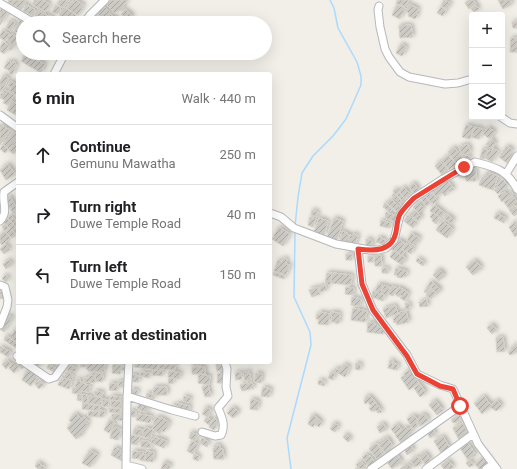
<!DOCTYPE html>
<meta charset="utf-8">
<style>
body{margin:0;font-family:Roboto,sans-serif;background:#f2f2f2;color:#202124}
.controls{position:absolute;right:12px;top:12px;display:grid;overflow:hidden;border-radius:4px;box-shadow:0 4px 16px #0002}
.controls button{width:36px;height:36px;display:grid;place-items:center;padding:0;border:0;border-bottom:1px solid #e0e0e0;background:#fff;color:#202124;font:20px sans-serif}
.stop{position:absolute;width:12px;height:12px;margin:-9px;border:3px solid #ea4335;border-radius:50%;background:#fff}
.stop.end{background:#ea4335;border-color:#fff;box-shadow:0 1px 4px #0008}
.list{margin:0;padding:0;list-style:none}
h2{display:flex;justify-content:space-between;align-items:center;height:52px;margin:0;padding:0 16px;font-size:17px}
h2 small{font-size:13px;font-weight:400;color:#757577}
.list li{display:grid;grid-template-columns:26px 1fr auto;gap:12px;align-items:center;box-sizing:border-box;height:60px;padding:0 16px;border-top:1px solid #e0e0e0}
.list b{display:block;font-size:15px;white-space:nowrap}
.list p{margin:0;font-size:13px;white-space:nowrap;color:#757577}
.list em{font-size:13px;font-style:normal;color:#757577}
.icon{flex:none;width:22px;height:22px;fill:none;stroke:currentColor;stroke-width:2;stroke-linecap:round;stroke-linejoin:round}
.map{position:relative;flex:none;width:517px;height:469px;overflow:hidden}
.search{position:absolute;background:#fff;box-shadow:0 4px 16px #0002;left:16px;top:16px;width:256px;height:44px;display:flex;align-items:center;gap:10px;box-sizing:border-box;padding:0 14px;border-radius:22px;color:#757577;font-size:15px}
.panel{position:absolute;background:#fff;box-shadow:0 4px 16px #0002;left:16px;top:72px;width:256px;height:292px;border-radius:4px}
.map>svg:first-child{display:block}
</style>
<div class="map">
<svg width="517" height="469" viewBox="0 0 517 469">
<defs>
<pattern id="building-hatch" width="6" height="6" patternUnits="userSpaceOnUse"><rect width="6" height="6" fill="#cccac5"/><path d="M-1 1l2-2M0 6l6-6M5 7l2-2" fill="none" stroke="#a9a8a4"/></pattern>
<filter id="shadow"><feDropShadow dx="2" dy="-2" stdDeviation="2" flood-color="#0004"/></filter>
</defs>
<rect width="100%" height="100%" fill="#f1efe8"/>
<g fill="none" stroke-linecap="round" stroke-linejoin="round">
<path stroke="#aadaff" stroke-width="1.5" d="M295 226 298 197 302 173 313 156 333 136 346 119 361 85V76L357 62 338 28 334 8 330 0
M291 469 287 438 311 345 310 332 294 297 295 232"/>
</g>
<path fill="url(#building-hatch)" stroke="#d6d1c6" filter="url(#shadow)" d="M9 0H27L21 10 8 2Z
M35 0H43L50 4 46 12 32 5Z
M60 0H69L63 8 57 4Z
M76 0 84 5 78 15 66 8 70 2H71L72 1 74 2Z
M108 0 110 1 111 0H128L123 6 124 7 120 11 119 10 115 13 105 3Z
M398 0H409L405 7 400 4 399 5 396 3Z
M444 0 451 3 447 9 441 6Z
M469 0H473L476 4 469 9 465 3Z
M498 0H510L512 4 503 9Z
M409 4 419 9 416 13 418 14 415 19 408 16 409 13 406 12Z
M26 5 36 10 33 16 23 11Z
M56 5 61 8 60 9 61 10 57 14 52 12Z
M103 5 110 12 103 19 96 12Z
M397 5 405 8 400 19 392 15Z
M476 5 479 9 474 12 471 9Z
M64 7 76 15 71 22 69 21 67 23H64L60 20 62 17 59 15Z
M441 7 446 10 443 16 437 13Z
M1 9 8 13 0 25V11Z
M125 9 133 16 128 21 121 14Z
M37 10 47 15 45 20 34 16Z
M96 14 105 22 104 23H97L92 19Z
M111 14 114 18 116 17 121 23H109L110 22 106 18Z
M48 15 53 17 52 22 47 20Z
M10 20 15 22 11 31 6 28Z
M20 20 25 23H23V28L22 30 23 31V33L21 36 14 31Z
M516 21H517V28H513L512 22H516Z
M411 25 413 37 400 38 399 26Z
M3 30 10 34 5 41 0 38V35Z
M12 34 18 37 11 50 8 49 11 44 7 41Z
M511 38H517V52H510Z
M3 42 9 45 4 54 0 51V48Z
M20 43 23 44V51L18 48Z
M401 44 407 47 402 56 396 53Z
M25 54 45 64 41 73 21 61Z
M8 61 12 63 13 61 16 63 15 64 17 65 12 75 9 73 10 71 4 68Z
M4 75 9 78 1 92H0V81Z
M10 81 16 84 17 83 18 84V96L9 91 11 87 8 86Z
M5 90 14 95 8 105 3 103 5 100 0 98 1 93 2 94Z
M12 101 18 105V112L16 115 7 110Z
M0 124 10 130 0 145Z
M466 125 474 127 470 139 462 137Z
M475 127 483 129 479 139 471 137Z
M488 127 495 132 490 139 483 134Z
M14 131 18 133V137L9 149 3 144Z
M492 139 496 143 491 149 486 144Z
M17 142 18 143V152L17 151 13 154 9 150Z
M468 144 471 152 462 155 459 147Z
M3 145 8 149 5 153 0 149Z
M507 146 513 150 509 155 511 157 507 163 499 157Z
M454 147 463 158 456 163 448 152Z
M483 148 488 150 484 159 480 158Z
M493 148 498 151 492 162 485 158 489 150 492 151Z
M448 155 456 164 449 170 442 160Z
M469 155 471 159 465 162 463 157Z
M440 161 448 170 442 175 435 166Z
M8 164 15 174 6 180 0 170Z
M465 169H476V181H466Z
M487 172 498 176 493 190 479 185 482 177 484 178Z
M503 179 508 186 498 194 494 190 498 187 497 184Z
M448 181 454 189 450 192 449 191 446 193 447 194 445 196 442 193 436 197 431 190 441 182 443 185Z
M414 183 419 190 414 194 409 186Z
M404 187 411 194 405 199 399 191Z
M395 189 404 198 402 200 393 191Z
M511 191 513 195 502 202 498 196 505 192 507 194Z
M394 193 404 203 401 205 392 196Z
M432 193 436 198 435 199 437 201 433 204 426 197 429 194Z
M10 196 17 209 14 210 16 213 13 214 5 199Z
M425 196 430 204 426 206 421 199Z
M513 196 517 202V207L515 205 509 209 504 202Z
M391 199 400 207 396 211 387 203Z
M418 202 424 208 419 213 413 207Z
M385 203 392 208 390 212 383 207Z
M434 205 445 213 441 218 430 211Z
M515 206 517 208V214L514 216 509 210Z
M312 210 318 212 317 217 311 215Z
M415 210 422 217 418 221 410 214Z
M386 212 397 216 395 222 385 218Z
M433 213 439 216 438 218 440 219 436 224 432 221 433 219 430 217Z
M497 213 506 218 504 223 494 218Z
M447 214 454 220 451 224 444 218Z
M11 215 16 221 13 224 8 218Z
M408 215 416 221 414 223 416 224 413 228 404 221Z
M310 217 316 219 313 227 308 225Z
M319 218 328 221 324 235 314 232Z
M334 218 343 221 337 240 327 237Z
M8 219 16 228 13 231 4 222Z
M381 220 391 223 390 228 380 226Z
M443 221 453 229 447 238 436 230Z
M517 221V235L515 237 509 227Z
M5 224 9 228 5 231 2 227Z
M279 227 290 234 283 246 272 239Z
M10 228 16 235 12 238 6 232Z
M5 231 10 238 2 245 0 243V235Z
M342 231 348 233 347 234 350 235 348 243 340 241Z
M411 233 420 238 415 246 407 241Z
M353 234 358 235 355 246 347 244 350 235 352 236Z
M379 237 386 240 384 245 376 242Z
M366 239 372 240V248L366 247Z
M398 239 405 243 401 249 405 251 402 256 391 249Z
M406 243 414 248 411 254 402 249Z
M6 244 10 249 4 254 0 249Z
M394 250 406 258 402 265 390 257Z
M346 254H352V260H346Z
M374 255H381L382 266H375Z
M368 256H373V262H368Z
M283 258 287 259 286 264 290 265 286 275 274 271 278 260 282 262Z
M418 258 425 263 423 266 416 261Z
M9 260 12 264 6 269 3 264Z
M475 260 482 268 473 275 466 267Z
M382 268H388V273H382Z
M396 268 407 271 406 277 403 276 402 278 397 277V275H394Z
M439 269 445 275 439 281 433 275Z
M274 272 285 276 284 279 273 275Z
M327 273H332L330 285 325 284Z
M332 273 352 275 351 285 331 283Z
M5 275 9 278 6 282 2 279Z
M431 281 434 283 427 293 424 292Z
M378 284 383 285 381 294 375 292Z
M435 284 441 290 437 294 431 288Z
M325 285 327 290 320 292 319 287Z
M384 285 390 287 387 296 381 294Z
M392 286 397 288 393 296 388 294Z
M317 287 320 294 312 297 309 290Z
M346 287 354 288 353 295 345 294Z
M399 287 409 293 405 301 400 298 402 296 400 295 399 297 395 294Z
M3 288 7 297 0 299V289Z
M431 289 436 293 431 299 426 295Z
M373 291 384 295 383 301 372 297Z
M352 297 361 299 360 306 351 305Z
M427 299 428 306 420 307 419 302H423V301Z
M405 303H409L410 309 406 310Z
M395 305 398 313 386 318 383 309Z
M353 308 367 311 365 322 351 320Z
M406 311 409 322 397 325 396 322 394 323 393 318H395V315L400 314V312Z
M320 312 330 314 328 325 318 324 319 319H316L317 314H320Z
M331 312 340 313 339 323H337V324L335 323V322H331L332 316H331Z
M7 315 12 317 4 332 0 329V327Z
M368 322 374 323 384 330 383 334 367 332Z
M492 324 497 330 492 334 487 328Z
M15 330 18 332V343L10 338Z
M6 336 18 343 16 348 4 340Z
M503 337 505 351 497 352 496 338Z
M517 344V352L510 355 508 352 511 350V348Z
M0 346 11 352 8 357 0 352Z
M8 360 11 364 6 369 2 364Z
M390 360H393L392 369 388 368Z
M19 362H23L26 364 22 369 17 365Z
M30 362H42L38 367Z
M80 362H86L85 367H80Z
M87 362H105L104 372 88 371V369H86Z
M135 362H158L157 370 134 367Z
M191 362H201L202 364 194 367V364L192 365Z
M13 363 18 368 14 373 9 368Z
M356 363 361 364 360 370 355 369Z
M393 363 398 364 397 370 392 369Z
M49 364 58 370 56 373 47 368Z
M113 364 126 366V371L121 370 120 374 112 373Z
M159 364 176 365 175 370 159 369Z
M216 364H223L224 370 217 371Z
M344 364 350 367 345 377 334 371 335 368 339 370 340 369H341Z
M68 365 76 367 75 372 67 370Z
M192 367H205V374H192Z
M31 368 39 374 31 386 22 380 27 371 28 372Z
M153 370 163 371 162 376 152 375Z
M410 370 419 383 409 390 401 378 405 375 404 373Z
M169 371 181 373 179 379 168 377Z
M249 371 251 380 245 381 243 373Z
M66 372 73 374 72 380 62 378 63 375 65 376Z
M140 372 150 373 149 378 140 376Z
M241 372 242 379 236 380 235 373Z
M331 372 335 374 333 380 328 378Z
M96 373 103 374 102 382 95 381Z
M218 373 223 374 222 383H217Z
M256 373 262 374 261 383 254 382Z
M131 374 139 376V382H131Z
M199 374 210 376 209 385 198 383Z
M89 375 95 376V383L84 382V378H89Z
M64 378 72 381 69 389 58 385 60 380 62 382Z
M169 378 174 379 173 384 168 383Z
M77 379H80V382H84V384L90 385 89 392 81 391V394L72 393 73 388H75Z
M40 380 44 385 39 389 35 384Z
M319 380 325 381 324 386 318 384Z
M118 381H125V387H118Z
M252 382 254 388 242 391 240 385Z
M110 383 118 384 117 391 109 390Z
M420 384 426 393 420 397 414 388Z
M208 385 211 396 205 397 202 387Z
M154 387H167V395H153Z
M263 387 271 389 269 397 261 396Z
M131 389 138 390 137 395 130 394Z
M95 391 103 392 102 397 94 395Z
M147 393 155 395 154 399 146 397Z
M78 394 82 395 81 401 77 400Z
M83 394 88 395 87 403 82 402Z
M89 396 102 398 101 405 88 403Z
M111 396 123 397 122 401 110 400Z
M184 396 191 398 189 403 183 401Z
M370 396 376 403 370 405 368 402 365 404 364 400 366 399 365 397Z
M484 396 491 405 497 400 502 406 496 411 490 407 482 414 474 403 476 402 477 403 479 401 478 400Z
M103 399 109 400 108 407 102 406Z
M251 399 259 401 257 410 250 409Z
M111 400 122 402V408L111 407Z
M435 400 443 410 437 415 429 405Z
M140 402 149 407 146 413 137 409Z
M83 403 93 405V410L82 409Z
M177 403 190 406 189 413 171 409 172 405 176 406Z
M376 403 378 405 382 412 378 413 376 410 375 411H371L369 408 372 407 371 405Z
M94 405 100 406 99 411 93 410Z
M206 407 211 410 208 417 202 414Z
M233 407 239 412 233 418 227 413Z
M109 408 121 409V413L109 412Z
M100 410 105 411 103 417H99Z
M130 410 136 411 135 417 129 416Z
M89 411 99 412 98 417 88 416Z
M76 413 81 419 84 416 89 422 86 424 88 426 82 432 83 434 76 439 67 428 72 423 69 420Z
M112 414 123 415 122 421 112 420Z
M138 414 152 416 150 423 136 420Z
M422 414 427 416 428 421 420 426 417 422 419 421 417 419Z
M460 414 462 417 459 419 461 420 455 423 452 422V419Z
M312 415 318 418 313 427 308 424Z
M414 415 418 421 416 422 418 426 413 429 407 419Z
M157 417 160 418 161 417 170 423 164 432 162 431 159 434 152 428 155 425 153 423Z
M207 417 212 421 209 425 204 421Z
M214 418 219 421 214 430 209 427Z
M110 419 115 423 109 433 104 430Z
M318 419 322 422 319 427 315 424Z
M334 423 339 426 335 432 330 429Z
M383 423 387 429 380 433 377 427Z
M463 423 469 435 459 440 453 428Z
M398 424 401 429 395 434 391 429Z
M115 427 121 429 118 440 110 438 112 430H113Z
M145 427 153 430 150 439 142 436Z
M406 427 408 429 410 427 412 429 411 430 412 432 408 436 409 437 401 443 395 435Z
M135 428 143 430 142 436 133 434 134 430H135Z
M433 429 436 434 430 438 427 432Z
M191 432 198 435 195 441 189 438Z
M346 434 351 439 348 442 343 437Z
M131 435 140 437 137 445 129 443Z
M443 436 450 448 441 453 434 441Z
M155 437 167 441 164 448 151 443 152 439 154 440Z
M387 437 393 446 388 449 390 451 386 454 378 443Z
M202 438 209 442 207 447 200 443Z
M141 441H149V444H151V448L141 447Z
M192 441 198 444 193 454 187 451Z
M376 443 382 451 381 452 383 455 377 459 369 449Z
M468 443 476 455 468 460 460 448Z
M410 444 414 450 407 455 404 449Z
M214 445H220V449H223L224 459H214L213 448H215Z
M115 447 123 452 121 456 124 458 122 461 111 455Z
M90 450 98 455 90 467 82 463Z
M133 451 144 452 143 454H140V459L132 458Z
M146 451 154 452 153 462 145 461Z
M425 452 431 460 425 464 419 456Z
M141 454 145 455V461L140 460Z
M194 454 199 456 198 461 193 459Z
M367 454 369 457 370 455 375 463 369 467 362 457Z
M397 454 402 462 392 469 387 462Z
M417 456 422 463 415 467 410 461Z
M485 456 490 463 483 469H479L475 464Z
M448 460 454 467 451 469H444L441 465Z
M470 460 474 465 469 467 466 463Z
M361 461 367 468 355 469 358 467 356 465Z
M38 462 47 469H38L35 466Z
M164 462 171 465 169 469H161Z
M408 463 412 469H400Z"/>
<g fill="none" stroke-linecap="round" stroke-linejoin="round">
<defs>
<path id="minor" d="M0 3 29 20 41 23
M379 6 378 10 380 27 385 49 389 57 400 72 409 77 445 84 458 83 472 79
M84 23 90 15 105 0
M54 74 65 53
M0 115 18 128
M501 117 510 123 517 124
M506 174 517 156
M270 213 281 217 294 228 336 244 370 250H378L386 248 394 240 400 215 408 204 414 198 443 179 475 162C495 167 507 170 517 189
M0 221C9 211 2 204 4 192L18 182
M358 249 362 284 373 310 407 355 417 374 440 385 453 389 478 444 497 469
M0 285 5 287 8 300 7 307 0 325
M17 356 18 357
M24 362 49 379 55 377 66 362
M127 396 172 410 195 416
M202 432 215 436 221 435C226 426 222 417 218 408L228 396 226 387 227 369 225 362
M126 465 127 400 129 362
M126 469V465L142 469
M371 469 460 406
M426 469 473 434
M486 469 493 464"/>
</defs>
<use href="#minor" stroke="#b5b8bc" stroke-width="9"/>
<use href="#minor" stroke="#fff" stroke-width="7"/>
</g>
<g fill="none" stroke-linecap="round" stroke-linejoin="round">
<path stroke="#ea4335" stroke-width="5" d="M460 406 453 389 440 386 417 374 407 356 373 310 362 284 358 249C374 251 392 252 396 232 397 227 397 220 400 214 404 208 409 203 414 198L464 167"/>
</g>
</svg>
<div class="controls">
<button>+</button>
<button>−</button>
<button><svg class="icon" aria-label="layers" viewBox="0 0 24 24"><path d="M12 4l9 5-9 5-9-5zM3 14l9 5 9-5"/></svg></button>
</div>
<div class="stop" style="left:460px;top:406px"></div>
<div class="stop end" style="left:464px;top:167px"></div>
<div class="search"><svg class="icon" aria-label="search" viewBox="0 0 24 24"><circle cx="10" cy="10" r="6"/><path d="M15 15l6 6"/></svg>Search here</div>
<section class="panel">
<h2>6 min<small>Walk · 440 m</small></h2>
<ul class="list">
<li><svg class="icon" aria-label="ahead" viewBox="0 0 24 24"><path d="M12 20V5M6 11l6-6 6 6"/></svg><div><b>Continue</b><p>Gemunu Mawatha</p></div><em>250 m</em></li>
<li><svg class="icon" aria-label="right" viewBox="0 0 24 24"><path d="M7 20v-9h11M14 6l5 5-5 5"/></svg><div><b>Turn right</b><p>Duwe Temple Road</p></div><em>40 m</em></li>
<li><svg class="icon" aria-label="left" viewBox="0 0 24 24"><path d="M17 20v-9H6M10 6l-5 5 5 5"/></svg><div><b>Turn left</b><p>Duwe Temple Road</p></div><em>150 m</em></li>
<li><svg class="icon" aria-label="arrive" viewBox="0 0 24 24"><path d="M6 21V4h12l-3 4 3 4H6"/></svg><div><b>Arrive at destination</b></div></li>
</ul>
</section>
</div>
